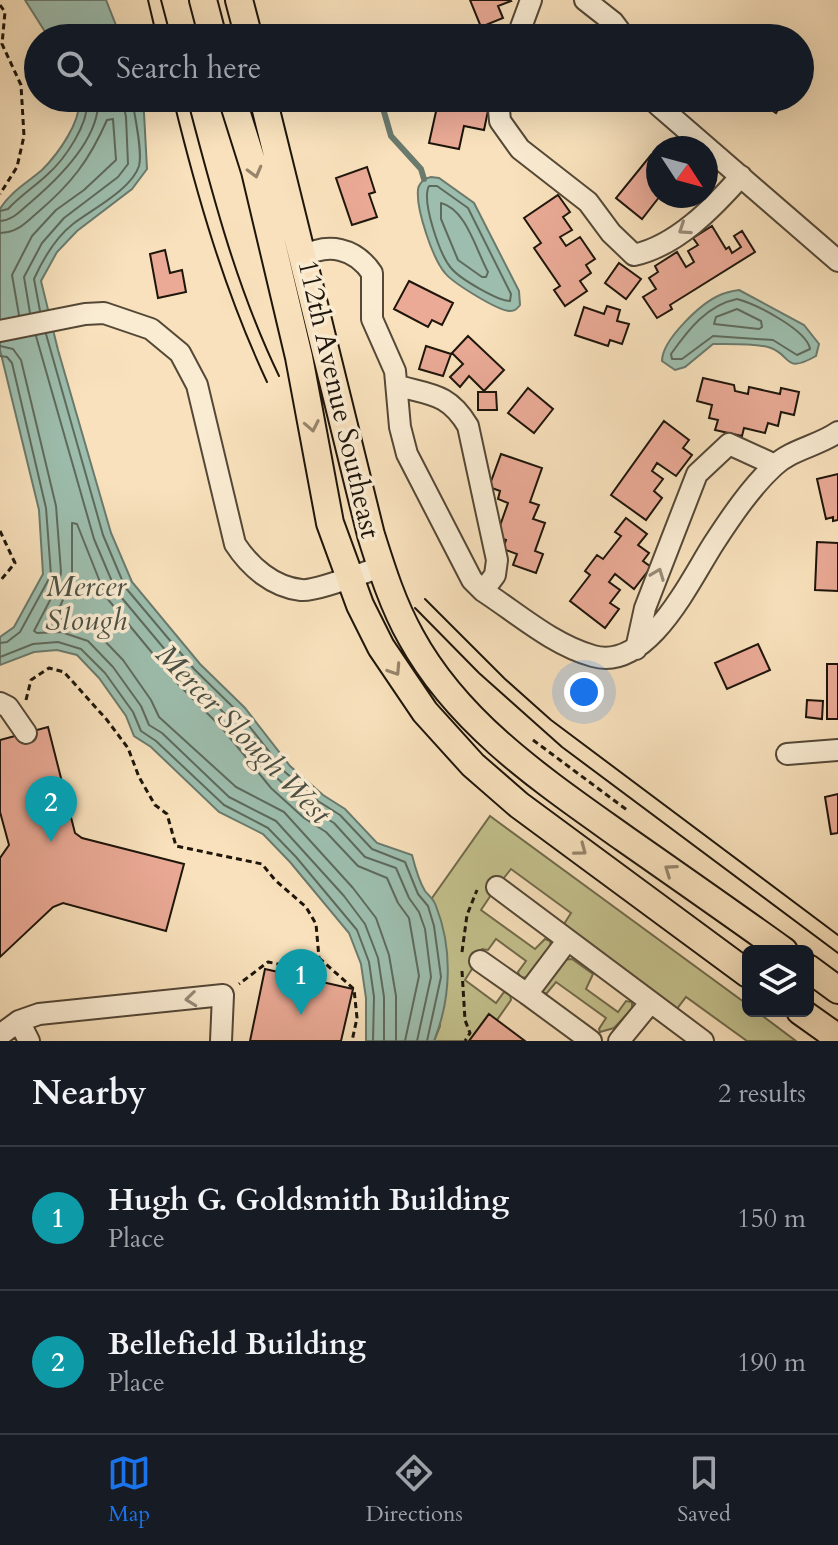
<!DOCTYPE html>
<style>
body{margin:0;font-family:Cardo,serif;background:#20242c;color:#f1f3f6}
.controls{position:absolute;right:24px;bottom:24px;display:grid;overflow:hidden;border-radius:12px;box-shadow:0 8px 32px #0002}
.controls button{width:72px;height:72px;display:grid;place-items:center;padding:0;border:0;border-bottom:2px solid #363941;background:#171b24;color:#f1f3f6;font:40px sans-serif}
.compass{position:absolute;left:646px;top:136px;width:72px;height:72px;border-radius:50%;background:#171b24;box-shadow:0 8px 32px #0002;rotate:126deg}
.you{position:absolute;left:584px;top:692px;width:28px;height:28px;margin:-20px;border:6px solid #fff;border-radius:50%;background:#1a73e8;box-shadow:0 0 0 12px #1a73e833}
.badge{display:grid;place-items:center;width:52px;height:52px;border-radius:50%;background:#1a73e8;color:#fff;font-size:26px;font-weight:700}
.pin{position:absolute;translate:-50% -66px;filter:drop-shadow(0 2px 4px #0008)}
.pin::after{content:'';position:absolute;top:42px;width:28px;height:24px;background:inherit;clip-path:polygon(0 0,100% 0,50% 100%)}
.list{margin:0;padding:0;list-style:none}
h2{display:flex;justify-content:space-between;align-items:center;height:104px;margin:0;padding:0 32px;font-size:34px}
h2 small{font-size:26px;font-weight:400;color:#9ea1a6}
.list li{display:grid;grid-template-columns:52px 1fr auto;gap:24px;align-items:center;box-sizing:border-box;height:144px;padding:0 32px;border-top:2px solid #363941}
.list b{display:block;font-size:30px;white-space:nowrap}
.list p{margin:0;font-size:26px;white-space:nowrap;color:#9ea1a6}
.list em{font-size:26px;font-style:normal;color:#9ea1a6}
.icon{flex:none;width:44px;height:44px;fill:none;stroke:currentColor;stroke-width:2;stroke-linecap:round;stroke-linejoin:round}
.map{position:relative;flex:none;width:838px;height:1041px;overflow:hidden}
.search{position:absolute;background:#171b24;box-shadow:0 8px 32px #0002;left:24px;right:24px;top:24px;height:88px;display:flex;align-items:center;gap:20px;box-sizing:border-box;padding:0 28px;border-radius:44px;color:#9ea1a6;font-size:30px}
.sheet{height:392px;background:#171b24}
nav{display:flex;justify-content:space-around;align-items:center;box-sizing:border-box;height:112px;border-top:2px solid #363941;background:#171b24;font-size:22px;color:#9ea1a6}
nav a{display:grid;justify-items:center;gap:4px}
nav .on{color:#1a73e8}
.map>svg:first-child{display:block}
</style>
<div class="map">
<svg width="838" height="1041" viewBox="0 0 838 1041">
<rect width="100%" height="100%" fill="#f8e1bc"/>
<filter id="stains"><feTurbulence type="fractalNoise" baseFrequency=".0025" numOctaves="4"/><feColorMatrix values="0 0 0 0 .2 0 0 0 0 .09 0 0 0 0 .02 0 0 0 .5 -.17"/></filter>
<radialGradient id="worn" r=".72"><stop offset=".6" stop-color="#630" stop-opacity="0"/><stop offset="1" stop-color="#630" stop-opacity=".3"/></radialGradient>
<path fill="#c3c18d" stroke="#706b4c" stroke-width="2" d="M490 816 748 1005V1011H756L796 1041H747L686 997 676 1010 566 929 564 924 571 913 511 869 503 879 488 889 491 895 481 910 535 949 545 939 550 941 551 946 527 978 520 977 518 972 526 961 496 939 488 950 482 949 470 964 472 969 465 980 496 1003 504 992 510 994 511 1000 497 1020 488 1015 469 1041H434L440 1026 432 898Z
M572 959 593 974 586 989 618 1012 626 1001 632 1002V1009L614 1028 600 1032 599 1029 606 1018 556 982 547 993H541V988L562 960Z"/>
<path fill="#9dbeae" stroke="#6a7a6d" stroke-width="2" d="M25 0H106L121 38H49Z
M79 98H139L144 113 147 169 132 189 77 231 57 252 41 281 58 350 111 533 132 582 200 664 245 708 290 766 323 795 345 809 377 843 412 855C415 867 419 881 425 891 429 896 434 899 436 906 453 949 451 999 434 1041H366V998L361 964 349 933 290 862 263 834 219 812 151 747 134 736 126 716 99 678 77 655 57 650 34 652 0 665V637L14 627 43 574 39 510 0 350V209C10 192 28 182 42 170 58 154 82 121 79 98Z
M431 177 439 178 474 203 519 291 520 305C517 309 515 311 510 311 498 311 453 283 445 273 433 259 416 210 418 190 418 185 421 183 424 179Z
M739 290 804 325 819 344 816 356C784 374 792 356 771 348 758 343 728 344 713 344L685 367 675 370 662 361C662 340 701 303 720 295 726 292 733 291 739 290Z"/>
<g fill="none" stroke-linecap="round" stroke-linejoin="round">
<path stroke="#5e6a5c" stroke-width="2" d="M429 186H437L468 208 511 294 510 301C498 301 460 279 451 268 440 255 421 201 429 186Z
M441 203C466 209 476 250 488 272L486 277H482L458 260 441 219Z
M0 211 8 209C20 196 34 187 47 175 65 159 90 123 87 98
M0 221C14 220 21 210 31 202 58 179 101 137 98 98
M0 233C17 233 25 223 37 213 71 184 89 161 107 120L113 119 116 160 84 190 56 210 32 236 12 275 19 315
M737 299C756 304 807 330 810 349L797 355 773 340 713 336 682 359H672L671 354C688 330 707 305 737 299Z
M737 309 761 321 762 327 759 329 714 324 716 317Z
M40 311 34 279C43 259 55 238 73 224 91 210 132 189 139 166 143 151 134 114 132 98
M30 313 24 277 42 243 64 218 118 177 128 164 126 117 122 98
M46 334 103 535 125 587 194 669 239 713 285 772 318 801 340 815 372 849 405 862 418 894 428 906 434 926 441 977 427 1041
M36 336 94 539 116 591 187 676 231 720 278 779 311 809 334 823 365 857 396 868 409 898 419 912 425 929 431 977 417 1041
M0 346 13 349 21 360 56 506 61 572 59 583 34 631 37 633 61 632 88 641 113 667 141 706 149 725 162 733 229 797 276 821 344 896 365 924 378 958 384 997V1041
M0 356 7 357 12 363 46 508 51 575 20 632 7 642 0 643
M0 657 33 644 58 642 81 649 105 673 133 712 141 731 156 741 224 805 268 828 296 857 357 930 369 962 374 997 373 1041
M396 1041V996L389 955 376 918 353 888 284 812 236 787 159 717 151 700 123 660 98 634 88 627 55 618 72 579V523L77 524 106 597 177 683 222 728 271 788 304 818 326 832 358 866 387 878 398 903 409 918 419 976 405 1041"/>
<path stroke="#6a7a6d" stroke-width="6" d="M380 98 391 136 421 169 424 179"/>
</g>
<path fill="#eaaa96" stroke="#1e150b" stroke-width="2" d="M470 0H510L511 1 498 6 503 18 481 27Z
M439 98H483L490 101 484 130 464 126 459 149 429 143Z
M753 98H785L776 113Z
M651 155 658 161 660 196 642 219 616 198Z
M367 167 375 192 369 194 377 217 352 225 336 178Z
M558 195 570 212 563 217 572 230 560 237 566 246 580 237 595 259 586 265 591 273 580 281 587 291 565 306 554 290 560 286 534 248 541 243 524 218Z
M712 226 726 249 729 247 732 253 741 247 734 236 742 231 755 252 670 305 672 309 657 318 643 297 656 289 649 278 658 272 655 266 677 252 686 267 694 262 688 251 698 245 693 238Z
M165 250 170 273 182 270 186 292 158 298 150 254Z
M619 263 641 279 626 299 605 283Z
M409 281 453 303 442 325 432 320 428 327 394 309Z
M607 306 620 310 617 321 629 324 622 344 610 340 608 346 575 335 584 307 604 314Z
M468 336 504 370 484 391 469 376 460 387 450 377 463 364 452 353Z
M426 346 451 354 443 376 419 369Z
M703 378 734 385 735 391 748 394 749 387 780 394 781 388 799 392 794 415 781 412 778 426 768 423 765 433 744 428 742 436 715 430 718 420 709 418 712 405 697 401Z
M528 388 553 409 534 433 508 413Z
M478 392H496L497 410H478Z
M664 421 689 440 683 448 692 455 676 476 657 463 652 471 663 479 654 491 662 498 646 520 611 495Z
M501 454 542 468 530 502 539 505 533 519 545 523 535 551 543 554 536 573 513 565 517 554 503 549 506 540 496 537 508 503 498 499 500 491 489 487Z
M838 474V520L833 521V517L826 519 817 479Z
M626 518 647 534 638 545 649 553 643 561 651 567 634 589 615 574 609 582 620 590 610 603 619 609 605 628 570 601 590 575 585 571 597 555 603 559 621 536 615 532Z
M817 542 838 543V591L815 590Z
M758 644 770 670 727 689 715 663Z
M827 664H838V719H827Z
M807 700 823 701 822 719 806 717Z
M48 727 75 833 82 838 184 864 166 931 63 903 53 907 0 957V858L9 845 0 812V740Z
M838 794V833L831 834 825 797Z
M265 969 353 989 341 1041H250Z
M489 1014 525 1041H469Z"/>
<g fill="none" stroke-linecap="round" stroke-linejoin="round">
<defs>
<path id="minor" d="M585 0 613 22 625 38
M517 38 531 0
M498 98 500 121 520 149 588 202 611 233 634 255C676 246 713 208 741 176
M654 98 658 105 838 261
M302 257C328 242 355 248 372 273V319L395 371 400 427 407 454 472 580 483 591C517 613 553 645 593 656 648 672 690 580 714 543 731 517 751 487 774 466 792 449 818 446 838 432
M0 331 85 314 104 313 151 329 180 353 197 385 235 544C250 567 273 587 301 590 315 592 365 572 381 567
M398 386C432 395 449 394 468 426L497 560 495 575 483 591
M636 649 645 608 697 474 729 444 775 465
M0 703 8 707 26 733
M787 754 838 750
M497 887 703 1041
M567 941 527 994 591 1041
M480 961 527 994
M0 1035 19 1021
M29 1041 19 1021 39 1014 223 995 221 1041
M619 1041 650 1003"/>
<path id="major" d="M203 0 213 38
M239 0 249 38
M232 98 255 171 299 357 330 523 360 605 381 647 425 712 473 765 519 805 748 974
M263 98 371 535C382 570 393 605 411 637 459 725 545 782 625 839 678 876 731 913 784 951
M808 968 838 990
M800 1011 838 1038"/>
</defs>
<use href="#minor" stroke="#544837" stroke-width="24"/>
<use href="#major" stroke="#1e150b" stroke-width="30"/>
<path stroke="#1e150b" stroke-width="3" stroke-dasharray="6 4" stroke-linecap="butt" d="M0 5 5 12 2 44 21 85 24 136 17 167 0 194
M0 531 15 563 0 581
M26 700 31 680 49 668 64 672 107 720 128 748 139 777 155 805 167 814 176 846 262 864 275 880 306 907 316 924 319 958 288 966 268 962 239 984
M533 740 627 810
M462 952 467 915 477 890
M319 958 354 989 357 1018 352 1041
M462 971 465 1020 470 1033 465 1041"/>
<use href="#minor" stroke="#faecd3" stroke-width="20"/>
<use href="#major" stroke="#f8e1bc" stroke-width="26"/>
<path stroke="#1e150b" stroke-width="2" d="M148 0 157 38
M161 0 171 38
M173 98C197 196 224 290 267 382
M187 98C212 193 236 287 279 376
M425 599 505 679 551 720 838 935
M415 608 479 673 562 747 838 953"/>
</g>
<defs><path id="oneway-chevron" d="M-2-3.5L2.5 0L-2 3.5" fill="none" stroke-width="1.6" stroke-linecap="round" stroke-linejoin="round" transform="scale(2)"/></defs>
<g stroke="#96856c">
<use href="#oneway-chevron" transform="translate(255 172) rotate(75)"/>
<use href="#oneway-chevron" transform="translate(312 426) rotate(79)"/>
<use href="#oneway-chevron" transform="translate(395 670) rotate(57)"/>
<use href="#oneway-chevron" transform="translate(581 850) rotate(37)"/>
<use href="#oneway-chevron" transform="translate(670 870) rotate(-145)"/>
</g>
<g stroke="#978b79">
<use href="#oneway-chevron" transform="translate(684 229) rotate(146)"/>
<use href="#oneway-chevron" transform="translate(658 574) rotate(-69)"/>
<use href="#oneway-chevron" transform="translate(191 999) rotate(174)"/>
</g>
<g text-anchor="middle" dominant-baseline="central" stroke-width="7" stroke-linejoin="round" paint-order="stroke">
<g font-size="28" fill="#1e150b" stroke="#faecd3">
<text transform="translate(339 399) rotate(77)">112th Avenue Southeast</text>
</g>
<g font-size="30" font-style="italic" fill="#4a5044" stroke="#faecd3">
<text x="86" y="586">Mercer<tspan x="86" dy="34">Slough</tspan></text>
<text transform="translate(243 734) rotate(46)">Mercer Slough West</text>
</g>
</g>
<rect width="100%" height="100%" filter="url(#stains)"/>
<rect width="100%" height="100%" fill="url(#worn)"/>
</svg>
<div class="controls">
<button><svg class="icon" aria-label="layers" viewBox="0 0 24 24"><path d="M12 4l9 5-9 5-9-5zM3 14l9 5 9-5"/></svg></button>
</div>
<svg class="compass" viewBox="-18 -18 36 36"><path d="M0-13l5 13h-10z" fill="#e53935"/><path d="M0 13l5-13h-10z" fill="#9ea1a6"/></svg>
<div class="you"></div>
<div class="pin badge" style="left:301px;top:1015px;background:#0f9aa8">1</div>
<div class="pin badge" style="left:51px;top:842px;background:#0f9aa8">2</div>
<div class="search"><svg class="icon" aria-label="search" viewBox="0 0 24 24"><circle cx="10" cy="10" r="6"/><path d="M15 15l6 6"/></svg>Search here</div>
</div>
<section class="sheet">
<h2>Nearby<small>2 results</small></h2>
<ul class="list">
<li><span class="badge" style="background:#0f9aa8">1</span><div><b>Hugh G. Goldsmith Building</b><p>Place</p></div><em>150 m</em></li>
<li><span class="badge" style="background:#0f9aa8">2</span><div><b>Bellefield Building</b><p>Place</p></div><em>190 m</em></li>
</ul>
</section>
<nav>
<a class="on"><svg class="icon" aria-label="map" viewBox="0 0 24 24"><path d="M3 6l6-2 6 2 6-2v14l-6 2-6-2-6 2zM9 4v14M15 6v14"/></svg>Map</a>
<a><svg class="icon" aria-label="directions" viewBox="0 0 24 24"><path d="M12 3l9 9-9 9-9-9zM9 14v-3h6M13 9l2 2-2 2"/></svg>Directions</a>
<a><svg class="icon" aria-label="saved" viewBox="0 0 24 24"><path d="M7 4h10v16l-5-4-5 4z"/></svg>Saved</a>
</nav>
